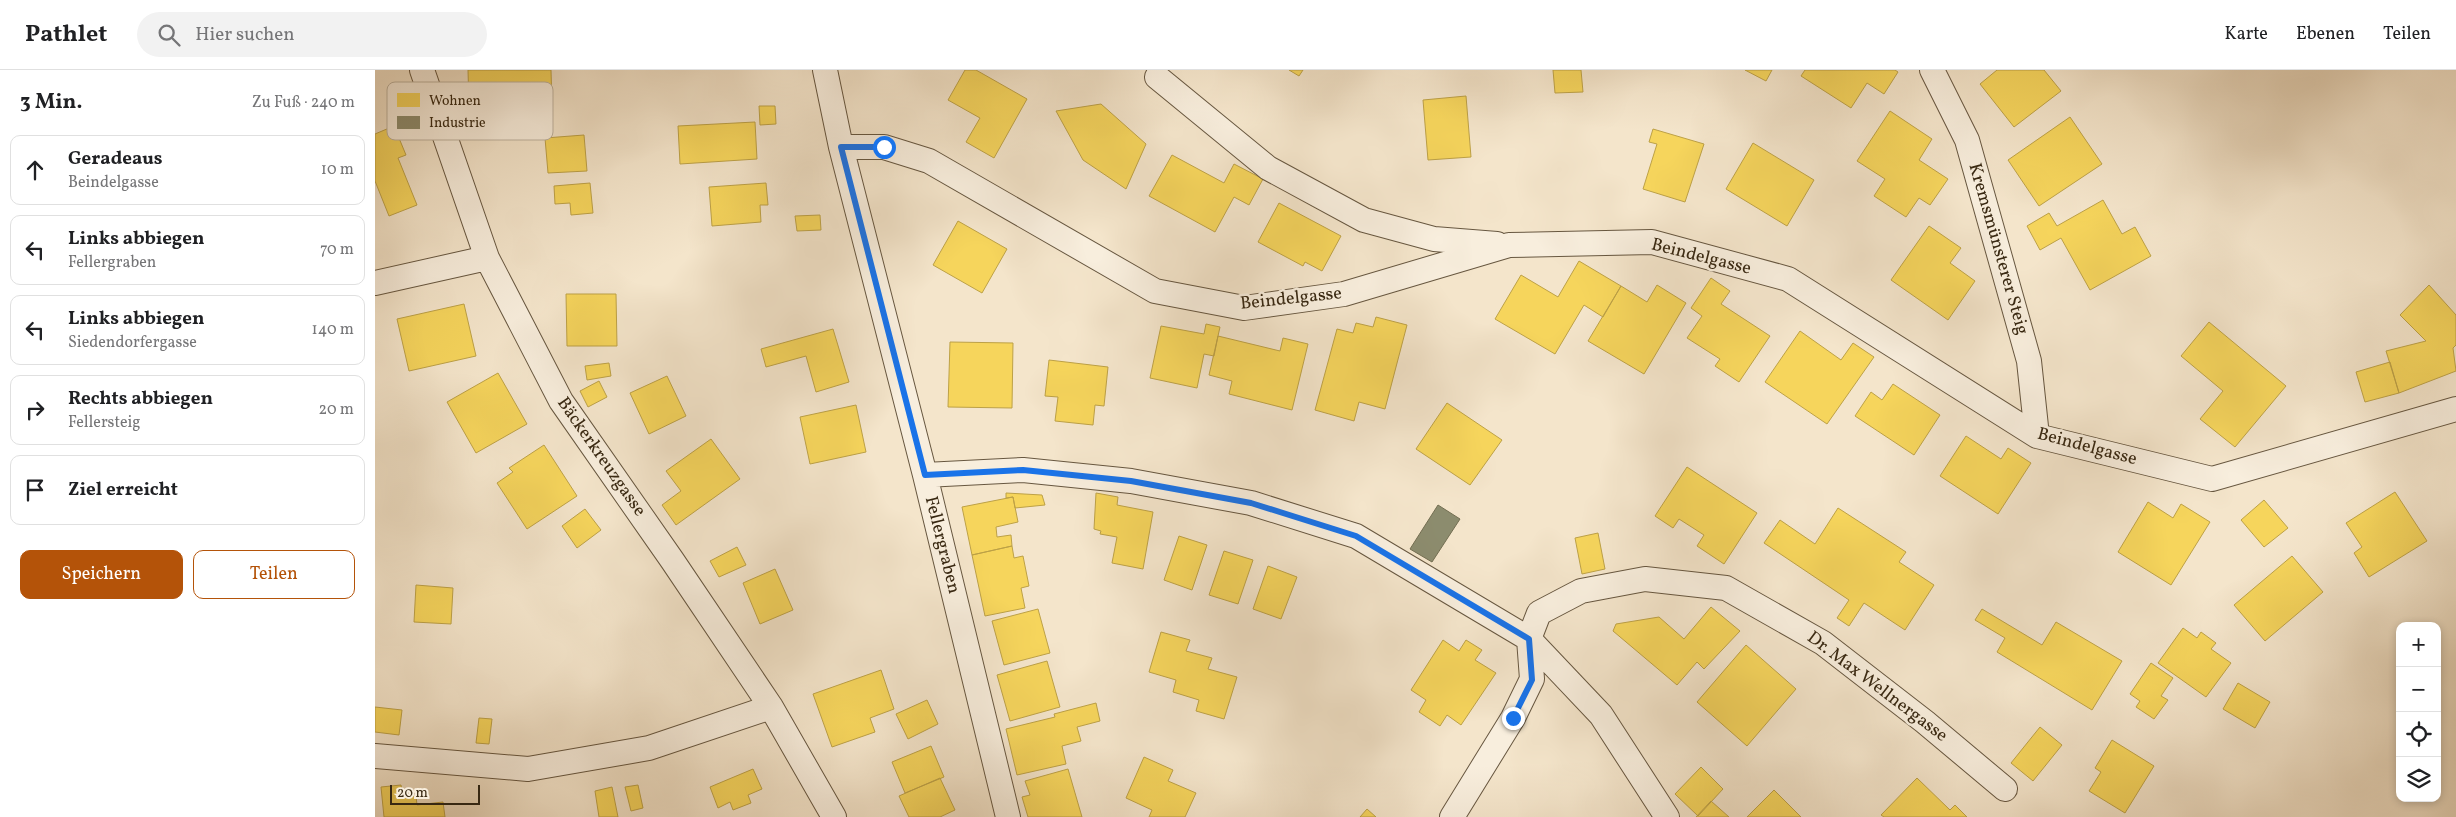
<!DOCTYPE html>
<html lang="de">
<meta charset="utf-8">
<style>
body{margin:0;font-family:Vollkorn,serif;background:#f2f2f2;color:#202124}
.controls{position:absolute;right:15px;bottom:15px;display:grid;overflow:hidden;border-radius:10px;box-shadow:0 2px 8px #0003}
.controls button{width:45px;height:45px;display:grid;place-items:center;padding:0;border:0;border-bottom:1px solid #e0e0e0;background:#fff;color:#202124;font:25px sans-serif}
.scale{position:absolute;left:15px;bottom:12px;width:90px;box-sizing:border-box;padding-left:5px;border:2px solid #382812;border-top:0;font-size:14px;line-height:18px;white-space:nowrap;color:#382812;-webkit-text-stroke:4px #f8eedd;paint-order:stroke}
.stop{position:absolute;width:15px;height:15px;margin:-11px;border:4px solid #1a73e8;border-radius:50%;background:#fff}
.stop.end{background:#1a73e8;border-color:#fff;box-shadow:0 1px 5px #0008}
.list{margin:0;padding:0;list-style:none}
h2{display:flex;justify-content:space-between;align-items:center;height:65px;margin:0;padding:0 20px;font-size:21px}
h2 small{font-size:16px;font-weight:400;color:#757577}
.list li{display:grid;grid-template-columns:32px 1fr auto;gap:15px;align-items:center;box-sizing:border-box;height:70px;margin:0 10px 10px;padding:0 10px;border:1px solid #e0e0e0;border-radius:10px}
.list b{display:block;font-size:19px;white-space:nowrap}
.list p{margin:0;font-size:16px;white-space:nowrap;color:#757577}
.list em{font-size:16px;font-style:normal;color:#757577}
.actions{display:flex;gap:10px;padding:15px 20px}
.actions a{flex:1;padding:11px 0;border:1px solid #b45309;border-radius:10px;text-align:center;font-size:18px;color:#b45309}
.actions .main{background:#b45309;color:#fff}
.icon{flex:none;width:28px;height:28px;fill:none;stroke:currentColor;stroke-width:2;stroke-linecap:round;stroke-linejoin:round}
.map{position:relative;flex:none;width:2081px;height:747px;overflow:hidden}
header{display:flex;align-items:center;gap:30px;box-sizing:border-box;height:70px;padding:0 25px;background:#fff;border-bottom:1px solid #e0e0e0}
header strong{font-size:24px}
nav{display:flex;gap:28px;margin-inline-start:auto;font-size:18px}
.search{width:350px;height:45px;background:#f2f2f2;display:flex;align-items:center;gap:12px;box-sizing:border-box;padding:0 18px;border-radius:28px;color:#757577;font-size:19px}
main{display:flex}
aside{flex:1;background:#fff}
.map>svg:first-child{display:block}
</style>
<header>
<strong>Pathlet</strong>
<div class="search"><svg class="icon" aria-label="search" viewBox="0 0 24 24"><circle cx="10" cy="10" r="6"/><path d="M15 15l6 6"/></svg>Hier suchen</div>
<nav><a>Karte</a><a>Ebenen</a><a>Teilen</a></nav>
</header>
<main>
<aside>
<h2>3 Min.<small>Zu Fuß · 240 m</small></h2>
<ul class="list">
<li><svg class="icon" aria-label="ahead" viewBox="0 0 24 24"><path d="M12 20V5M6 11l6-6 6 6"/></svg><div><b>Geradeaus</b><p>Beindelgasse</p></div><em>10 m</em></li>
<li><svg class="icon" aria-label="left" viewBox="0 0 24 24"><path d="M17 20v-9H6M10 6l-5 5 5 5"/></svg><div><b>Links abbiegen</b><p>Fellergraben</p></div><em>70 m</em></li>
<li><svg class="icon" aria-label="left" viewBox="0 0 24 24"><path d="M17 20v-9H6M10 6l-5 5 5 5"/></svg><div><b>Links abbiegen</b><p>Siedendorfergasse</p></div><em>140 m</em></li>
<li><svg class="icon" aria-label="right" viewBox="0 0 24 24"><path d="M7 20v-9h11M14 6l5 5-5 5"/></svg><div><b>Rechts abbiegen</b><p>Fellersteig</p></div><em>20 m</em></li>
<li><svg class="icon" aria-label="arrive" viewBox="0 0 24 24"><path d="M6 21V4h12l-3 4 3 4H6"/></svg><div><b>Ziel erreicht</b></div></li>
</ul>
<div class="actions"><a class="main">Speichern</a><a>Teilen</a></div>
</aside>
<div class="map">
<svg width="2081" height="747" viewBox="0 0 2081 747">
<rect width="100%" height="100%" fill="#f4e5cb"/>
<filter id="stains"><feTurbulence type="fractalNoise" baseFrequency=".004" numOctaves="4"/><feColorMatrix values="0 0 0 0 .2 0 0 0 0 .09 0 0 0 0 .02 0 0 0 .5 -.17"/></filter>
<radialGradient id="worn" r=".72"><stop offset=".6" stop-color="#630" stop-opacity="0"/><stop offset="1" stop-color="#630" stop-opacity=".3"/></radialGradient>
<path fill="#f6d55c" stroke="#bda146" d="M93 0H176L177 36 94 37Z
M590 0H601L652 29 619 88 591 72 605 48 573 30Z
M914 0H928L924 6Z
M1178 0H1206L1208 22 1180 23Z
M1370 0H1397L1391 11Z
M1430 0H1520L1523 2 1509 24 1492 13 1476 38 1426 6Z
M1622 0H1669L1686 21 1639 57 1605 14Z
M1091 26 1096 87 1053 90 1048 30Z
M726 34 771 74 751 119 708 90 681 41Z
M384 36H400L401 54 385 55Z
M1515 41 1557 69 1544 90 1573 109 1555 135 1544 128 1531 147 1499 126 1510 109 1482 91Z
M1695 47 1727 94 1664 136 1633 90Z
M380 52 382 89 305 94 303 56Z
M19 56 31 85 23 88 42 135 14 146 0 111V64Z
M1278 59 1329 74 1310 132 1268 119 1282 74 1274 72Z
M209 65 212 101 173 103 170 68Z
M1378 73 1439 110 1412 156 1351 119Z
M797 85 849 113 859 94 888 109 874 135 859 127 840 162 774 126Z
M215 113 218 143 196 145 195 133 180 134 179 116Z
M391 113 393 135H385L386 152 337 156 334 117Z
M1728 130 1747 164 1760 157 1776 186 1715 220 1686 168 1665 180 1652 156 1674 143 1682 156Z
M904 133 966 166 947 201 930 192 928 196 883 172Z
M445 145 446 160 422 161 420 146Z
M583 151 632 179 607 223 558 195Z
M1554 156 1586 178 1575 193 1600 211 1573 250 1516 210Z
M1204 191 1246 216 1228 247 1209 235 1180 284 1120 249 1146 205 1183 227Z
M1336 208 1355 221 1346 234 1395 266 1364 312 1340 296 1345 289 1312 268 1327 246 1316 238Z
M1282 215 1311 233 1269 304 1213 271 1246 216 1272 232Z
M2054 215 2081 245V275L2078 278 2081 301 2024 323 2011 281 2051 271 2025 245Z
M191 224H241L242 276H192Z
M89 234 101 286 34 301 22 249Z
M1001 247 1032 255 1010 339 984 332 979 351 940 340 962 259 978 263 981 253 998 257Z
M1834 252 1911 316 1860 377 1825 349 1848 321 1806 286Z
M831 254 845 257 843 266 839 286 829 284 822 318 775 308 786 256 829 264Z
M458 259 474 312 441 322 431 286 391 297 386 279Z
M1425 261 1466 290 1478 273 1499 287 1452 354 1390 312Z
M843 266 905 281 908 268 933 274 917 340 854 324 857 311 834 305Z
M575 272 638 273 637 338 573 337Z
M674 290 733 297 729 336 720 335 718 355 680 351 683 327 670 326Z
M2015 292 2024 323 1990 332 1981 302Z
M234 293 236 306 212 310 210 296Z
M123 303 152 354 101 383 72 332Z
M292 306 311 346 274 364 255 323Z
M224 311 232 327 213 337 205 321Z
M1518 314 1565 345 1539 385 1480 346 1496 322 1507 330Z
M1072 333 1127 370 1095 415 1041 379Z
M481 335 491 382 435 394 425 347Z
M1591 366 1626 389 1633 378 1656 393 1623 444 1565 406Z
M336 369 365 409 301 455 287 435 306 421 291 401Z
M169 375 202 426 152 459 122 413 138 402 134 398Z
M1312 397 1382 443 1349 494 1322 476 1329 465 1304 449 1298 458 1280 446Z
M2020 422 2052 471 1994 507 1979 483 1987 477 1971 453Z
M631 423 667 425 670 435 640 438 638 427 631 428Z
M721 423 743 427 742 435 778 442 768 499 737 493 742 467 725 464 726 461 719 459Z
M638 427 643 452 621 457 622 467 636 465 637 476 597 485 587 437Z
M1889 430 1913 458 1889 477 1866 450Z
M1773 432 1798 448 1806 434 1835 452 1796 515 1743 482Z
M1463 438 1531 482 1524 492 1559 515 1530 560 1489 533 1474 556 1462 548 1474 530 1389 473 1405 450 1440 474Z
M210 439 226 460 202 478 187 456Z
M1223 463 1230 499 1207 504 1200 468Z
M804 466 832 475 817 520 789 510Z
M637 476 639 488 648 486 654 516 646 518 650 538 610 546 597 485Z
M362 477 371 495 344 507 335 491Z
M849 481 878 490 863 534 834 525Z
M1917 486 1948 522 1890 571 1859 535Z
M893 496 922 507 906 549 878 539Z
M400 499 418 540 385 554 368 513Z
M41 515 78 518 76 554 39 552Z
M1336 537 1365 561 1329 599 1322 592 1302 615 1238 561 1241 554 1284 547 1309 569Z
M663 539 675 583 629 595 617 551Z
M1607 539 1667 575 1681 552 1747 591 1717 640 1622 582 1630 568 1600 550Z
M1808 558 1822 568 1826 562 1841 573 1836 579 1856 593 1831 627 1783 593Z
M786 562 815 570 811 581 837 588 833 599 862 607 849 649 821 641 824 630 798 622 801 610 774 602Z
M1068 570 1084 581 1091 570 1107 580 1100 590 1121 603 1086 655 1072 645 1065 656 1044 642 1051 630 1036 620Z
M1371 575 1421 619 1372 676 1322 632Z
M672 591 685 637 635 651 622 605Z
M1776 593 1798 608 1786 626 1793 630 1779 649 1761 637 1765 631 1755 624Z
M506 600 519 639 495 648 500 662 457 677 438 624Z
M1863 613 1895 632 1880 658 1848 639Z
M552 630 563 654 533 669 521 644Z
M721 633 725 651 702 657 706 671 687 676 691 694 642 705 631 659 680 647 679 644Z
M0 637 27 640 24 665 0 662Z
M104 648 117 649 114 674 101 673Z
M1665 657 1687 675 1658 711 1636 693Z
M1737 670 1779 696 1750 743 1714 721 1726 702 1720 698Z
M556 676 569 707 530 723 517 692Z
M769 687 798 700 793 711 821 723 810 747H774L777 740 751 728Z
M1326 697 1348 719 1323 746 1300 724Z
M378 699 387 719 373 725 376 733 358 740 355 732 343 738 335 717Z
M693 699 707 747H653L647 727 655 725 650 711Z
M565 708 580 740 565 747H534L524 726Z
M1542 708 1575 740 1580 735 1592 747H1509L1506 745Z
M26 715 28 727 41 726 42 735 68 732 70 747H9L6 717Z
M263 715 268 738 256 741 250 717Z
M237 717 243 747H224L220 721Z
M1399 720 1426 747H1372Z
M1336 731 1354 747H1321Z
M992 739 1001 747H985Z"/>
<path fill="#8c8c6e" stroke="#736e52" d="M1063 435 1085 449 1057 492 1035 479Z"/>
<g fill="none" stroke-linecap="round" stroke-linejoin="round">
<defs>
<path id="minor" d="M47 0 112 188 186 331 297 490 396 637 459 747
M450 0 466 77 550 405 633 747
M1557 0 1592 70 1654 291 1662 366
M782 7 893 98 989 150 1059 169 1122 174
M466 77H509L554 91 780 221 869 238 969 224 1134 175 1277 172 1413 209 1662 366 1837 409 2081 339
M0 213 112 188
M550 405 648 400 756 411 876 433 981 466 1154 569 1226 645 1292 747
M0 686 153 699 274 678 396 637
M1077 747 1138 648 1157 609 1154 569 1164 543 1206 521 1270 509 1351 518 1448 573 1550 652 1630 719"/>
</defs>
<use href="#minor" stroke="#675740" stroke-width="26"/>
<use href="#minor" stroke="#f8eedd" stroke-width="24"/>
</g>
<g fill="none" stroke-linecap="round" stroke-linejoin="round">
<path stroke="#1a73e8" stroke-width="6" d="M509 77H466L550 405 648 400 756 411 876 433 981 466 1154 569 1157 610 1138 648"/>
</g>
<g text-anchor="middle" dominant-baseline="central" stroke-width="5" stroke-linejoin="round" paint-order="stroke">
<g font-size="18" fill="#382812" stroke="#f8eedd">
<text transform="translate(1623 179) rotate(74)">Kremsmünsterer Steig</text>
<text transform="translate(1326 187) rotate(14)">Beindelgasse</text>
<text transform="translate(916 229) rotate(-6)">Beindelgasse</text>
<text transform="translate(1712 377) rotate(15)">Beindelgasse</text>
<text transform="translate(226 387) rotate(55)">Bäckerkreuzgasse</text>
<text transform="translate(567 475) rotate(76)">Fellergraben</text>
<text transform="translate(1502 617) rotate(37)">Dr. Max Wellnergasse</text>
</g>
</g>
<rect x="12" y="12" width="166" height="58" rx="8" fill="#f8eedd" stroke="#beb3a0" stroke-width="1"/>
<rect x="22" y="23" width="23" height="14" fill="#f6d55c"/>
<rect x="22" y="46" width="23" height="13" fill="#8c8c6e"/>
<g font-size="14" fill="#382812">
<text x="54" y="35">Wohnen</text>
<text x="54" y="57">Industrie</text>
</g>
<rect width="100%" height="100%" filter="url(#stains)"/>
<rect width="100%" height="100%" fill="url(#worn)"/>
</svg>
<div class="controls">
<button>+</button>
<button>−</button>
<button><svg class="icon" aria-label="locate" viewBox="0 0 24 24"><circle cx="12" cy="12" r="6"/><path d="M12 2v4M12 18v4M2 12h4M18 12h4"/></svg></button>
<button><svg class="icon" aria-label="layers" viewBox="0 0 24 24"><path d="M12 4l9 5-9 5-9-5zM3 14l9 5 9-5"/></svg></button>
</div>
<div class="scale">20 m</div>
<div class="stop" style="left:509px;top:77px"></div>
<div class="stop end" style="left:1138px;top:648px"></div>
</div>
</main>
